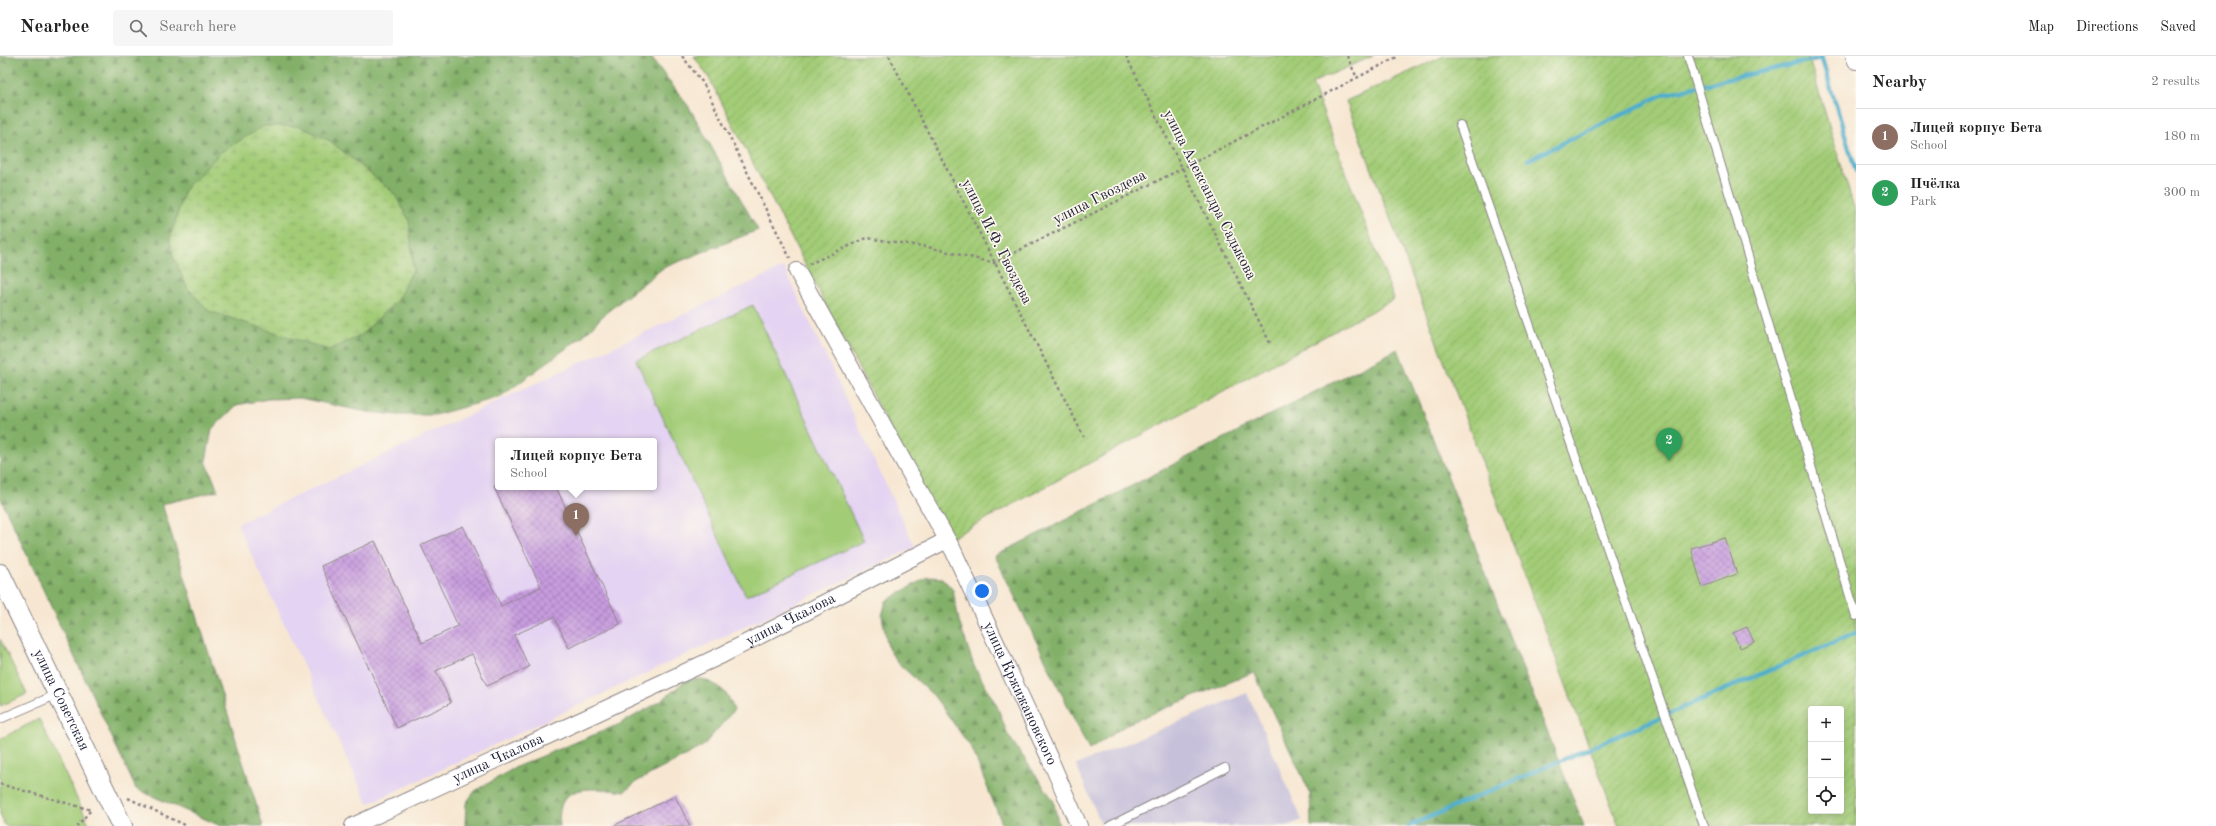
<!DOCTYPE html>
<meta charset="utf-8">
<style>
body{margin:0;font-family:"Old Standard TT",serif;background:#f6f6f6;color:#222}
.controls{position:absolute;right:12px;bottom:12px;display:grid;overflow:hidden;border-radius:4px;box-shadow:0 2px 10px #0003}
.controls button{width:36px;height:36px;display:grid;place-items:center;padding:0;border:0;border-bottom:1px solid #e0e0e0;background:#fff;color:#222;font:20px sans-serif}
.you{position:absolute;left:982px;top:535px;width:14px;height:14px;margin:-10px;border:3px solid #fff;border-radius:50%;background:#1a73e8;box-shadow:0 0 0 6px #1a73e833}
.badge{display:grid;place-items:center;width:26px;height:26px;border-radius:50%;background:#c8321e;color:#fff;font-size:13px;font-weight:700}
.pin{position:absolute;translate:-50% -33px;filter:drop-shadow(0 1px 2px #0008)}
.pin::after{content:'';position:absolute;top:21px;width:14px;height:12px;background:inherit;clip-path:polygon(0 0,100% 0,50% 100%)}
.popup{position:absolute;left:495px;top:382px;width:162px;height:52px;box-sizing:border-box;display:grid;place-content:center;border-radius:4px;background:#fff;filter:drop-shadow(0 1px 3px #0005);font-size:13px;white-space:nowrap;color:#767676}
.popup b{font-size:15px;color:#222}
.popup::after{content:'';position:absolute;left:50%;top:100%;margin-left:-8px;border:8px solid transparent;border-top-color:#fff}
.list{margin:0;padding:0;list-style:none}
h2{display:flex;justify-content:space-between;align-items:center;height:52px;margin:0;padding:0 16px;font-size:17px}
h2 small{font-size:13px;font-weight:400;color:#767676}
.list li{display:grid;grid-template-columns:26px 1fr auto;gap:12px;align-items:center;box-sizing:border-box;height:56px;padding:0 16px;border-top:1px solid #e0e0e0}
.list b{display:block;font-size:15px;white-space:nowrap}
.list p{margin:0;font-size:13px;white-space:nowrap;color:#767676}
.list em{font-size:13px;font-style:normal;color:#767676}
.icon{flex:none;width:22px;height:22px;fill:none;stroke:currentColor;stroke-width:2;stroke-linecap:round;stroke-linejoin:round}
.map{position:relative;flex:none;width:1856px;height:770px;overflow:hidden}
header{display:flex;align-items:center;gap:24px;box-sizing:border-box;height:56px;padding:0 20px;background:#fff;border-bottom:1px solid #e0e0e0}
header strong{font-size:19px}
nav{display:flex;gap:22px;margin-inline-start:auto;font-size:14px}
.search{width:280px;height:36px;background:#f6f6f6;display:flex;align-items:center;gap:10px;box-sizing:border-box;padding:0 14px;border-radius:4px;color:#767676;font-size:15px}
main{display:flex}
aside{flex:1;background:#fff}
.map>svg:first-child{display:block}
</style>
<header>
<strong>Nearbee</strong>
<div class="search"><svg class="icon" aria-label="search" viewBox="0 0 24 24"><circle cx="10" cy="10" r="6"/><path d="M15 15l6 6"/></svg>Search here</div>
<nav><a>Map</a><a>Directions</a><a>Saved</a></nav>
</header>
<main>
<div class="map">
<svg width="1856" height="770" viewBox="0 0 1856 770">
<defs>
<pattern id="forest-firs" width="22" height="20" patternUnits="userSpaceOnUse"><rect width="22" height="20" fill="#82b068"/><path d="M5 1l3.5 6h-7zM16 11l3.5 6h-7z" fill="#6a8f57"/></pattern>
<pattern id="wetland-marsh" width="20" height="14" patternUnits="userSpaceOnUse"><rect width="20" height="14" fill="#a3cc77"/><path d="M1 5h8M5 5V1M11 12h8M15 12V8" fill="none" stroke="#8caf68"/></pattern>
<pattern id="garden-furrows" width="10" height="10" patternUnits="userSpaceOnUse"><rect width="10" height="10" fill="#a3cc77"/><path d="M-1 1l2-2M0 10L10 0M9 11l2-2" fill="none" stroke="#8caf68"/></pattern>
<pattern id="building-cross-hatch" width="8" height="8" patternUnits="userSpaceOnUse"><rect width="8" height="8" fill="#c89cdf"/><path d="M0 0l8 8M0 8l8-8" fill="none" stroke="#a27fb6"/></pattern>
</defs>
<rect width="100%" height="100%" fill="#fbf7ec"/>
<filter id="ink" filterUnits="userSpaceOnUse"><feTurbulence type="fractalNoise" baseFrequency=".025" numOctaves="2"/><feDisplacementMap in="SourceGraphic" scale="8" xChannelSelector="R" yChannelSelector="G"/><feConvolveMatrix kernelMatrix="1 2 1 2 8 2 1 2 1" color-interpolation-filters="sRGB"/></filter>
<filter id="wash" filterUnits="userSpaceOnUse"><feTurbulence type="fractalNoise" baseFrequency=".012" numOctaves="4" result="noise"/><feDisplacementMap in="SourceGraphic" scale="16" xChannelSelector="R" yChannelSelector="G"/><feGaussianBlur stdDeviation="0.9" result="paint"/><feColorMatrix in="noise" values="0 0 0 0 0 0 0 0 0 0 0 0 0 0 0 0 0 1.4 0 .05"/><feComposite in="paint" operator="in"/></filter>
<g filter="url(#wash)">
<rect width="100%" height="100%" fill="#f7e7d2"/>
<path fill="#e4d3f2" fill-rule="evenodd" d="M784 211 915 491 368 748 237 468ZM498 385H654V431H498Z"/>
<path fill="#c6c0da" d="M1247 637 1302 764 1287 770H1102L1076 709Z"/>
<path fill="#a3cc77" stroke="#627759" d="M753 249 864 485 746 540 636 304Z
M0 583 27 638 0 650Z
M39 663 90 770H5L0 758V683Z"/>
<path fill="url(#forest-firs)" stroke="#526952" d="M0 0H650L689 51 758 174 663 212 607 256 583 280 500 341 435 359H398L367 356 300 342 268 343 237 349 212 373 206 405 218 435 162 448 263 770H221L136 733 0 441Z
M1398 293 1584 770H1311L1310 737 1254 616 1129 667 1089 694 995 500Z
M927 521 942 522 953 534 959 565 974 610 997 650 1008 679 1053 744 1059 770H1003L972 693 934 640 897 606 888 592 882 560 886 545Z
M702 623C721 630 727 635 734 654L703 690 636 726 624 736C594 732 554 725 560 770H465L466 747 475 735 516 711 620 668 661 645 686 624Z"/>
<path fill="url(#wetland-marsh)" stroke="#627759" d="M264 70H300L330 85 394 137 409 164 413 214 397 244 360 280 329 294 209 255 187 231 173 200 170 183 185 133 221 96Z"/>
<path fill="url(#garden-furrows)" stroke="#627759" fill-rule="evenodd" d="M694 0H1373L1312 27 1394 243 947 484 709 22Z
M1444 0H1808L1856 158V770H1619L1346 45ZM1811 653H1841V755H1811Z"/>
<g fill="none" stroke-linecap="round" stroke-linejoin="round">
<path stroke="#4daecc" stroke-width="4.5" d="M1821 0 1856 115
M1528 104 1664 38 1821 2
M1409 770 1856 577"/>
</g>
<g id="blocks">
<path fill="url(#building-cross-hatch)" d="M494 431H556L620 568 569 592 554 561 514 579 529 611 487 630 472 598 436 615 451 647 397 672 321 510 375 485 422 587 458 570 421 489 463 470 501 550 541 531Z
M1725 482 1737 518 1702 531 1691 492Z
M1747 571 1754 586 1740 592 1733 577Z
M675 740 690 770H613Z"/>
</g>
</g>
<g filter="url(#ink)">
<use href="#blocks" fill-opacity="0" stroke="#8c8486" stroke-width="1"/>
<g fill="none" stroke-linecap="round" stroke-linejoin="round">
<defs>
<path id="service" d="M1688 0 1856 560
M1460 69 1704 770
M0 663 58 638
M1110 770 1225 712"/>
<g id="minor">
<path d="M1854 0 1856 5"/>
<path id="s1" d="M797 215 953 494 1049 701 1079 770"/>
<path id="s2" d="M353 770 722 599 947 484"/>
</g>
<g id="tertiary">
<path id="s3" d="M0 518 122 770"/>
</g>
</defs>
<use href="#service" stroke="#8c8486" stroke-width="10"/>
<use href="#minor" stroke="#8c8486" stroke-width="18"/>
<use href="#tertiary" stroke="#8c8486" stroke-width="22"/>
<path stroke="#8c8486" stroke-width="2.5" stroke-dasharray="3 3" stroke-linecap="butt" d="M682 0 703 27 790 202
M889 0 1084 381
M1126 0 1271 289
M1347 0 1357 22
M809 208 867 182 928 191 994 207 1183 112 1399 0
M0 728 91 754 77 770
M128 742 187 770"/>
<use href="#service" stroke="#fff" stroke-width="8"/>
<use href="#minor" stroke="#fff" stroke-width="16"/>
<use href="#tertiary" stroke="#fff" stroke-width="20"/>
</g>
</g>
<g text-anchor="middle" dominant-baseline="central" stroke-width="3.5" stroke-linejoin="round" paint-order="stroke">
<g font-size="15" fill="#22223b" stroke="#fbf7ec">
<text transform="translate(1209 139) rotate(63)">улица Александра Садыкова</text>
<text transform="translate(1100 142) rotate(-27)">улица Гвоздева</text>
<text transform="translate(996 186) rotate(63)">улица И.Ф. Гвоздева</text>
<text stroke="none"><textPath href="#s2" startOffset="484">улица Чкалова</textPath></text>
<text stroke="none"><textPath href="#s1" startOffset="478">улица Кржижановского</textPath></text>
<text stroke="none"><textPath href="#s3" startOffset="140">улица Советская</textPath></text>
<text stroke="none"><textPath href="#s2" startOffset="160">улица Чкалова</textPath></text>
</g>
</g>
</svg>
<div class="controls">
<button>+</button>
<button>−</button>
<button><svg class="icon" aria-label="locate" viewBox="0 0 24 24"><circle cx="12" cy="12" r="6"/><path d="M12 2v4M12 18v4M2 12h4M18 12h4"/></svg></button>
</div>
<div class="you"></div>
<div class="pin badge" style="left:576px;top:480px;background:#8d6e63">1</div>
<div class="popup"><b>Лицей корпус Бета</b>School</div>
<div class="pin badge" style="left:1669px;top:405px;background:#2e9e5b">2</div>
</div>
<aside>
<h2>Nearby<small>2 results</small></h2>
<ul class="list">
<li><span class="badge" style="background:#8d6e63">1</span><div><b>Лицей корпус Бета</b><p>School</p></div><em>180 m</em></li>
<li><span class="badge" style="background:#2e9e5b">2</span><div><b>Пчёлка</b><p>Park</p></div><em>300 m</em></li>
</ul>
</aside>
</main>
